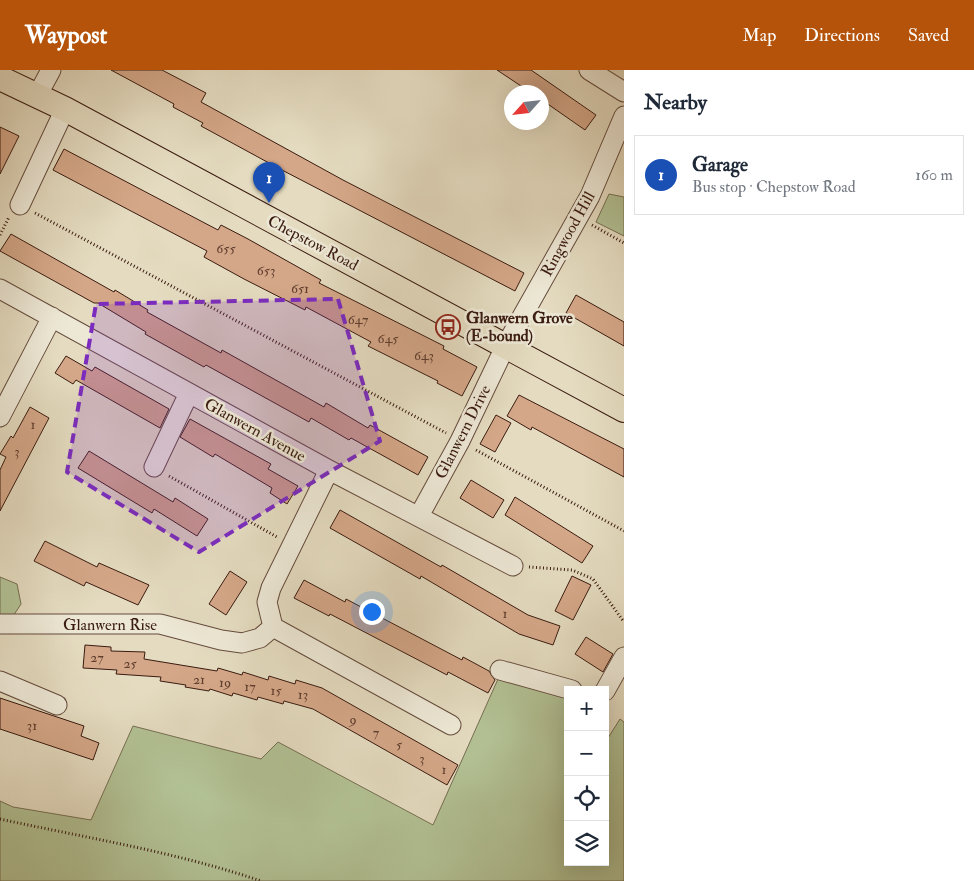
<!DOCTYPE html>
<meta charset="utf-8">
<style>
body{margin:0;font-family:"IM FELL Double Pica",serif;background:#f6f6f7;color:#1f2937}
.controls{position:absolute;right:15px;bottom:15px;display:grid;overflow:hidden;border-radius:0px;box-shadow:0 5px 20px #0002}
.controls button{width:45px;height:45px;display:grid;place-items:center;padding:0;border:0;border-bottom:1px solid #e0e1e3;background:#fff;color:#1f2937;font:25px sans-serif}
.compass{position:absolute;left:504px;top:15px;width:45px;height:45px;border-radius:50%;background:#fff;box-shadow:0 5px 20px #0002;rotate:243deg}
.you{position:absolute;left:371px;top:541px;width:18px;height:18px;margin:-12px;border:4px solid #fff;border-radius:50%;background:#1a73e8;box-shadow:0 0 0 8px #1a73e833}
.badge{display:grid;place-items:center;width:32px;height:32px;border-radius:50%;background:#b45309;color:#fff;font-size:16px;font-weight:700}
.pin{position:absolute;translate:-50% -41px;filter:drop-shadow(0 1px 2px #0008)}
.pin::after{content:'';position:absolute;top:26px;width:18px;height:15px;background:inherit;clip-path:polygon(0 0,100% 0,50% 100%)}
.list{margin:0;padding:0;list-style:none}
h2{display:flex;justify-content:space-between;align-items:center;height:65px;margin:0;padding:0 20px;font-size:21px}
h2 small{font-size:16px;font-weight:400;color:#747a83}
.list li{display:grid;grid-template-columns:32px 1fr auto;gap:15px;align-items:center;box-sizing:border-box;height:80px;margin:0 10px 10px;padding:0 10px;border:1px solid #e0e1e3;border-radius:0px}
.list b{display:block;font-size:19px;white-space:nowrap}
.list p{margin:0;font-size:16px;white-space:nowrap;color:#747a83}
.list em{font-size:16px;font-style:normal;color:#747a83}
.icon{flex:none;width:28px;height:28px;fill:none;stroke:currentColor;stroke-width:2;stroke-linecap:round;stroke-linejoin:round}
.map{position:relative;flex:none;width:624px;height:811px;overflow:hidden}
header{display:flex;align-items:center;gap:30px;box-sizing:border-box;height:70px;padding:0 25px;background:#b45309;color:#fff}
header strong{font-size:24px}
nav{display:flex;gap:28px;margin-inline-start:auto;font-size:18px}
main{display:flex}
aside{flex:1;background:#fff}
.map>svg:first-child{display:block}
</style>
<header>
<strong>Waypost</strong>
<nav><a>Map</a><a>Directions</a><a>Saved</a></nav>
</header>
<main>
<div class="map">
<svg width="624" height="811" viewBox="0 0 624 811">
<rect width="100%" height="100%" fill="#e4dbc0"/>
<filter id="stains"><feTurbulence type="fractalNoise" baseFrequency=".004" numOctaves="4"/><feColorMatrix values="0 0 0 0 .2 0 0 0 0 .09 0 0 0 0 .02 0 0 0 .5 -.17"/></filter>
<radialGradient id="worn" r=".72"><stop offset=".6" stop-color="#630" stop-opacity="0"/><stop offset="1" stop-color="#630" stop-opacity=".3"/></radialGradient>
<path fill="#b2c194" stroke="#766e52" d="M609 124 624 127V166L596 152Z
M0 507 17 514 21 534 8 554H0Z
M502 600 568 620V792H605V667L608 668 620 649 624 652V811H0V731L13 737 91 750 133 656 261 689 278 672 433 755Z"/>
<path fill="#d4a788" stroke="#3a1b10" d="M111 0H162L206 23 201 32 343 110 524 203 515 221 280 99 201 56 203 53 173 37 174 34Z
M497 0H531L596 45 585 60 542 30V22H530Z
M0 57 19 66 0 104Z
M64 79 218 160 221 155 248 169 321 210 319 213 444 276 443 279 477 297 462 326 437 313 438 311 368 276 371 272 306 237 305 240 244 209 204 187 207 181 53 100Z
M11 164 114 222 115 220 148 240 147 242 221 283 222 280 324 337 326 333 368 358 370 355 428 387 418 405 351 368 349 370 311 348 309 352 206 295 204 297 145 264 146 262 98 233H94L0 181Z
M576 225 624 252V276L566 243Z
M66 286 92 301 95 297 169 339 160 358 76 310 73 314 55 303Z
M519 325 624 379V407L532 357 531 360 507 346Z
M30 337 49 348 0 441V400L6 387 0 384 11 366 13 368Z
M496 345 511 353 495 382 480 374Z
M190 349 271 394 268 399 298 416 287 434 270 423 272 418 215 384 213 387 180 367Z
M89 381 173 432 175 428 208 449 197 466 154 439 152 443 78 398Z
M471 410 504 430 493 448 460 428Z
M515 427 593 476 582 493 505 445Z
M340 440 441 497 442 495 528 545 560 556 553 575 519 564 421 506 420 509 330 458Z
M45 471 97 497 99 493 149 515 138 535 86 512 84 516 34 491Z
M230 501 247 512 226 545 209 534Z
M572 506 591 515 573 550 555 541Z
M304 510 345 532 346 529 462 590 463 587 489 601 495 610 488 623 448 602 447 605 330 544 329 546 294 528Z
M586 567 613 584 603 602 575 584Z
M85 575 111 577V581L145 582 144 589 217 601 218 598 242 605 243 602 268 610 269 606 295 614 296 610 322 618 458 695 447 715 313 639 284 631 283 634 258 627 257 630 233 623 232 626 210 619 209 621 185 617 186 615 160 611 161 607 116 604 117 600 83 598Z
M0 628 84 656 81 666 99 673 93 690 0 659Z"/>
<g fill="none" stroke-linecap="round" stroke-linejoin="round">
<defs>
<path id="minor" d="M589 0 624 22
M37 26 51 0
M20 135 65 39
M0 219 329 400 513 496
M0 347 52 247
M154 397 189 323
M419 446 460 371 505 277 590 126 624 46
M0 554H160L221 570 242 573 260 568 273 557 267 532 271 518 329 400
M273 557 451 655
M500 600 572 620
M0 611 57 635
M605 621 624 587"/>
<path id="major" d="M0 8 65 39 624 340"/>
</defs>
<use href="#minor" stroke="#644b3c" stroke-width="21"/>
<use href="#major" stroke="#3a1b10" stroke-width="26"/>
<path stroke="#3a1b10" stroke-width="3" stroke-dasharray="1 2.5" stroke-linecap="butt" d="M35 143 446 363
M592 155 624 173
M0 165 9 147
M476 380 624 461
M169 406 277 467
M529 497 572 500 593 509 624 552
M0 749C87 768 176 782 261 811"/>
<use href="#minor" stroke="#ede8d6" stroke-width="19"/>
<use href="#major" stroke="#e4dbc0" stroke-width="24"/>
</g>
<path fill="#7b2cbf" fill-opacity="0.2" stroke="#7b2cbf" stroke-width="4" stroke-dasharray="10 6" stroke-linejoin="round" d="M338 229 380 371 199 482 67 402 96 234Z"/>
<defs>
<symbol id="bus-ring" viewBox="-11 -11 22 22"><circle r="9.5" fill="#ede8d6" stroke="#8f2418" stroke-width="1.5"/><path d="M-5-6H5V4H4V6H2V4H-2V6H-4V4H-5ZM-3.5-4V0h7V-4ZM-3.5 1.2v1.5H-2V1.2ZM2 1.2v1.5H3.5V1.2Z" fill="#8f2418"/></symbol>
</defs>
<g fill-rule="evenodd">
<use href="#bus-ring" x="434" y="243" width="28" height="28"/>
</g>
<g text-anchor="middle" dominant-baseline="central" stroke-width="5" stroke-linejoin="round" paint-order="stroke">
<g font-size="14" fill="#603e2e">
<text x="226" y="178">655</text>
<text x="266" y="200">653</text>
<text x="300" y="218">651</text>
<text x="358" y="249">647</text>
<text x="388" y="268">645</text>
<text x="424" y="285">643</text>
<text x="33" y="354">1</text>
<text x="17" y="381">3</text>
<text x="505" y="543">1</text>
<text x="97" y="587">27</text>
<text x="130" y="593">25</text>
<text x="199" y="609">21</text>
<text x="225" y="612">19</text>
<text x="250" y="616">17</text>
<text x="276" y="620">15</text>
<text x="303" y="624">13</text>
<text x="353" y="649">9</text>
<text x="32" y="655">31</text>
<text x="376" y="662">7</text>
<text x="399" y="674">5</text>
<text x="422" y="688">3</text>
<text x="444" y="699">1</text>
</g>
<g font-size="16" fill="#3a1b10" stroke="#ede8d6">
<text transform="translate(568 164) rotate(-61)">Ringwood Hill</text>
<text transform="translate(313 173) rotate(28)">Chepstow Road</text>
<text transform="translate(255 360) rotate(29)">Glanwern Avenue</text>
<text transform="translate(463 362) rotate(-63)">Glanwern Drive</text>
<text x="110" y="555">Glanwern Rise</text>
</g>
<g font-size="16" font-weight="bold" fill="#3a1b10" stroke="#ede8d6" text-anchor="start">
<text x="466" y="248">Glanwern Grove<tspan x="466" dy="18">(E-bound)</tspan></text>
</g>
</g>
<rect width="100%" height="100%" filter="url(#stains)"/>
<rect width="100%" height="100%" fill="url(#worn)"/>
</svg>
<div class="controls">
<button>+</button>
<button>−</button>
<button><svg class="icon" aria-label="locate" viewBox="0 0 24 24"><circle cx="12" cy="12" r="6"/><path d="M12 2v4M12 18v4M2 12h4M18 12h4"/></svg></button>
<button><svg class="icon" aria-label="layers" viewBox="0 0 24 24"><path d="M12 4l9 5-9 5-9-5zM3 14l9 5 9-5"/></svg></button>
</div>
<svg class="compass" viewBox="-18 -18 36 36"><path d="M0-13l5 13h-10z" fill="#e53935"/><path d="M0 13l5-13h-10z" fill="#747a83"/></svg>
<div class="you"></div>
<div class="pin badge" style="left:269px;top:133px;background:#1a4fb4">1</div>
</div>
<aside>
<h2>Nearby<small></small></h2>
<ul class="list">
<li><span class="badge" style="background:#1a4fb4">1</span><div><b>Garage</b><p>Bus stop · Chepstow Road</p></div><em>160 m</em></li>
</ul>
</aside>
</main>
